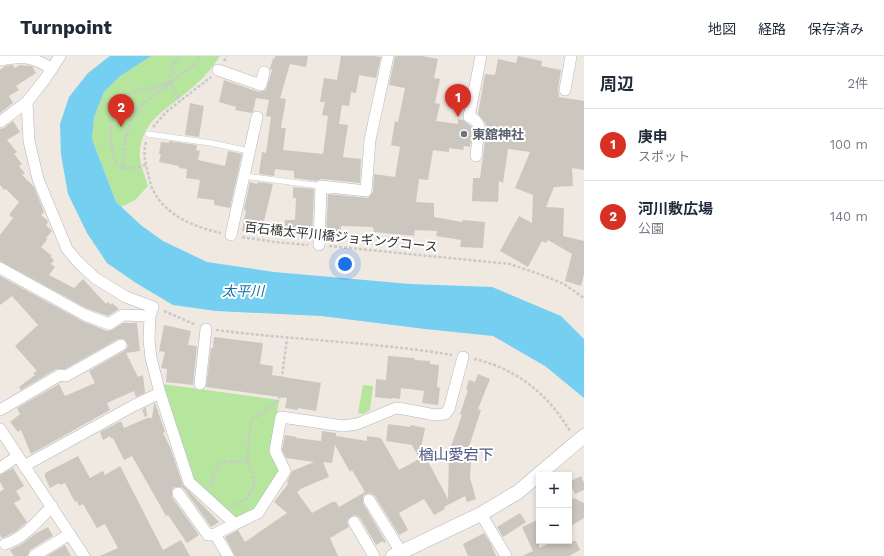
<!DOCTYPE html>
<html lang="ja">
<meta charset="utf-8">
<style>
body{margin:0;font-family:"Work Sans","Noto Sans JP",sans-serif;background:#f2f2f3;color:#1f2937}
.controls{position:absolute;right:12px;bottom:12px;display:grid;overflow:hidden;border-radius:0px;box-shadow:0 2px 6px #0003}
.controls button{width:36px;height:36px;display:grid;place-items:center;padding:0;border:0;border-bottom:1px solid #e0e1e3;background:#fff;color:#1f2937;font:20px sans-serif}
.you{position:absolute;left:345px;top:208px;width:14px;height:14px;margin:-10px;border:3px solid #fff;border-radius:50%;background:#1a73e8;box-shadow:0 0 0 6px #1a73e833}
.badge{display:grid;place-items:center;width:26px;height:26px;border-radius:50%;background:#d93025;color:#fff;font-size:13px;font-weight:700}
.pin{position:absolute;translate:-50% -33px;filter:drop-shadow(0 1px 2px #0008)}
.pin::after{content:'';position:absolute;top:21px;width:14px;height:12px;background:inherit;clip-path:polygon(0 0,100% 0,50% 100%)}
.list{margin:0;padding:0;list-style:none}
h2{display:flex;justify-content:space-between;align-items:center;height:52px;margin:0;padding:0 16px;font-size:17px}
h2 small{font-size:13px;font-weight:400;color:#747a83}
.list li{display:grid;grid-template-columns:26px 1fr auto;gap:12px;align-items:center;box-sizing:border-box;height:72px;padding:0 16px;border-top:1px solid #e0e1e3}
.list b{display:block;font-size:15px;white-space:nowrap}
.list p{margin:0;font-size:13px;white-space:nowrap;color:#747a83}
.list em{font-size:13px;font-style:normal;color:#747a83}
.map{position:relative;flex:none;width:584px;height:500px;overflow:hidden}
header{display:flex;align-items:center;gap:24px;box-sizing:border-box;height:56px;padding:0 20px;background:#fff;border-bottom:1px solid #e0e1e3}
header strong{font-size:19px}
nav{display:flex;gap:22px;margin-inline-start:auto;font-size:14px}
main{display:flex}
aside{flex:1;background:#fff}
.map>svg:first-child{display:block}
</style>
<header>
<strong>Turnpoint</strong>
<nav><a>地図</a><a>経路</a><a>保存済み</a></nav>
</header>
<main>
<div class="map">
<svg width="584" height="500" viewBox="0 0 584 500">
<rect width="100%" height="100%" fill="#efe9e1"/>
<path fill="#b6e59e" d="M151 0H220C210 15 201 25 187 36 166 54 144 63 140 94 138 105 145 119 148 130L135 144 121 151 116 146 92 83 94 61 104 36 119 21Z
M162 328 279 344 271 398 281 415 257 453 234 464 191 425Z
M363 329 373 330 370 354 363 358 358 357Z"/>
<path fill="#75cff0" d="M110 0H151L119 21 104 36 94 61 92 83 116 146 142 170 163 185 207 206 274 216 410 228 492 231 561 260 584 283V342L545 310 493 280 425 273 321 260 216 255 173 249 136 227 107 207 87 177 68 138 61 99 60 68 69 41 88 17Z"/>
<path fill="#cbc7bf" fill-rule="evenodd" d="M275 0H308L306 11 290 8 280 42 286 43 281 72H286L283 94 323 98 328 60 322 59 325 46H320L324 22 337 24 341 0H374L381 1 376 22 359 19 356 37 351 36 349 50 342 49 339 68 348 69 343 101 361 103 360 127 322 123 316 125 294 122V115L275 113 274 120 259 118 262 96 266 97 271 61 266 60 269 44 256 42 253 56 251 57 235 54 236 51 219 46 224 24 259 36 266 34 272 14 270 13 273 2 275 3Z
M395 0H422L438 3 434 22 440 23 435 47 440 48 436 65 458 68V63L463 64 472 71 470 91 464 90 463 94 449 92V96L433 94 428 124 419 123 416 146 434 147V161L462 166 463 164 485 166 483 192 460 191 461 184 436 180 437 175 415 174 414 180 374 176 373 171 341 170 340 181H326L328 138 368 142 373 136 374 118 395 121 400 91 391 89 395 65 398 66 405 32 389 29Z
M518 0 542 5 541 10 561 14 558 33 559 41 584 45V114L572 112 573 130 554 131 546 151 564 152 563 180 584 185V218L581 230 565 225 572 198 548 184 546 187 542 185 528 211 500 195 519 160 532 167 533 139 515 132 530 96 508 93 503 127 499 125 498 146 472 145 473 122H480L484 93 486 68 478 58 485 18 495 19 498 3 516 7Z
M13 9 15 12 20 9 31 10 34 11 33 12 36 17 16 30 19 34 9 40 13 47 0 57V14L5 10Z
M190 47 204 50 199 81 185 79Z
M13 65 20 76 7 84 17 96 14 98 22 108 19 110 25 117 22 119 34 131 44 156 41 159 47 164 48 166 46 169 52 175 46 182 47 184 41 191 52 200 50 201 54 204 51 208 55 211 49 219 74 232 83 223 106 248 108 246 111 249 112 247 119 253 108 260 88 253 0 205V179L13 162 9 159 19 146 6 133 4 134 0 129V73L4 72Z
M169 85 197 89 196 94 200 95 198 104 225 110 228 95 242 98 230 152 214 149V144L197 142 200 124 186 122 187 113 179 112V110L159 106 161 98H159L161 86 169 87Z
M250 126 257 128 258 126 273 128 264 165 260 164 257 178 242 175 246 154H244Z
M293 131 314 133 312 180 294 179 295 177 284 176 285 164H295L296 142H293Z
M0 220 82 265 107 275 112 274 123 267H137L140 295 126 297 138 321 143 319 145 337 136 341 134 335 107 347 110 354 31 398 21 374 18 376 10 366 20 358 17 352 59 328 65 340 95 327 89 315 124 295 127 292 128 289 124 283H118L65 313H56L21 334 19 331 35 319 33 317 37 315 15 290 38 269 12 240 0 249Z
M164 269 191 275 188 289 197 290 193 329 166 326 167 313 161 312 165 296 159 295Z
M214 281 263 287 260 308 273 310 272 319 321 327 316 355 298 352V354L285 352 287 342 206 331 211 292H213Z
M388 300 414 302 415 304 430 305V308L439 309 437 331 440 332 438 349 422 347 424 335 401 332 400 343 392 342V343L375 341 376 323 386 324Z
M478 318 490 323 478 353 481 354 465 403 471 404 470 422 476 443 467 446 465 440 444 451 445 453 434 459 424 443 399 457 408 474 399 479 375 440 372 438 368 437 363 440V447L386 486 384 487 383 485 376 489 360 462 357 460 354 459 348 463 347 466 349 471 330 482 338 500H235L225 481 238 474 245 486 287 457 274 446 288 428 287 426 292 415 314 406 286 402 282 394 285 379 297 381 296 382 321 385 322 375 336 377V380L367 385V380L381 382 399 414 425 400 448 443 449 396 462 359 460 358 468 334 466 333 469 324 475 326ZM335 389 350 416 352 414 365 436 339 451 336 446H332L312 457 297 436 300 434V433L329 421 323 406 332 407Z
M155 347 165 376 163 377 170 391 183 429 219 466 211 471 184 433 181 431H174L172 434V441L199 479 187 487 168 459 166 460 132 400 124 404 113 382 112 383 110 380 103 384 100 376 121 365 124 372 147 362H152L154 348Z
M146 351 147 360 145 361 142 354Z
M388 368 410 371 411 369 425 372 419 402 412 389 386 385Z
M78 400 90 422 103 415 105 419 120 410 163 494 181 484 190 500H100L118 492 105 468 97 472 83 448 79 450 77 445 75 446 65 427 60 429 59 427 50 432 45 421V417Z
M13 412 24 430 16 435 21 443 14 447 27 466 15 476 2 482 0 479V436L4 433 0 426V419Z
M581 420 584 427V434L575 438 569 426Z
M574 442 584 447V462L569 471V445Z
M520 457 526 466 503 481 497 471Z
M539 463V492L554 485H576L580 494 569 500H522L533 495 522 471Z
M48 471 53 480 30 494 27 500H14L10 494 22 488 35 478Z
M484 477 491 488 496 500H468L463 488Z
M65 489 71 500H47Z"/>
<g fill="none" stroke-linecap="round" stroke-linejoin="round">
<defs>
<path id="service" d="M148 78 211 87 249 95
M244 120 321 130"/>
<path id="minor" d="M60 0 45 23 27 46 29 85 38 123 67 193 78 206 95 222 126 241 153 251 150 260 149 284 151 302 160 337 189 426 235 468 215 478 228 500
M0 4C23 0 32 0 52 13
M218 14 261 29 264 16
M565 34 571 0
M469 58C472 63 477 64 479 70L476 100
M469 61 481 0
M0 66 27 46
M231 179 257 61
M319 189 321 130 366 135 370 84 388 0
M0 212 85 259 109 268 123 259 150 260
M200 328 206 273
M0 354 60 319 66 320 121 289
M0 373 84 500
M24 410 133 350 160 337
M0 412 18 400
M178 437 208 479 215 478
M369 444 401 496
M481 458 506 500
M354 466 374 500
M235 468 258 457 285 415 275 395 281 361 343 370 357 368 396 352 404 353 435 359 445 358 449 353 463 301
M5 488C24 482 38 465 52 450
M34 500 70 478"/>
<path id="tertiary" d="M393 500 481 458 518 436 584 380"/>
</defs>
<use href="#service" stroke="#b4b7c1" stroke-width="6"/>
<use href="#minor" stroke="#b4b7c1" stroke-width="12"/>
<use href="#tertiary" stroke="#b4b7c1" stroke-width="15"/>
<path stroke="#c9c9c9" stroke-width="2.5" stroke-dasharray="3 2" stroke-linecap="butt" d="M224 5 227 0
M171 26 180 46
M170 27 127 38C107 49 107 94 119 111L123 112 124 95 126 80 132 62 139 51 197 6 200 0
M170 27C169 17 174 7 180 0
M153 71 166 56 211 21
M146 86C143 97 145 106 148 117 149 122 150 127 152 132 164 159 194 171 221 177
M123 112H133L146 109
M242 181 274 186 308 189
M329 190 510 208 542 219 564 228 584 242
M164 255 196 269
M216 274C294 284 374 286 452 299
M474 303C504 309 533 327 553 351 560 359 565 368 571 376
M211 431 213 420 222 406 247 405
M231 451 248 441 254 430V421L247 405 251 365 279 344 287 282"/>
<use href="#service" stroke="#fff" stroke-width="5.5"/>
<use href="#minor" stroke="#fff" stroke-width="11"/>
<use href="#tertiary" stroke="#fff" stroke-width="14"/>
</g>
<circle fill="#6b7280" stroke="#fff" stroke-width="1.5" cx="464" cy="78" r="4"/>
<g text-anchor="middle" dominant-baseline="central" stroke-width="4" stroke-linejoin="round" paint-order="stroke">
<g font-size="13" font-weight="bold" fill="#5b616d" stroke="#fff" text-anchor="start">
<text x="472" y="78">東舘神社</text>
</g>
<g font-size="13" fill="#2e2e2e" stroke="#fff">
<text transform="translate(341 181) rotate(6)">百石橋太平川橋ジョギングコース</text>
</g>
<g font-size="14" font-style="italic" fill="#0d6fa3" stroke="#fff">
<text x="243" y="235">太平川</text>
</g>
<g font-size="15" fill="#4d5680" stroke="#fff">
<text x="456" y="399">楢山愛宕下</text>
</g>
</g>
</svg>
<div class="controls">
<button>+</button>
<button>−</button>
</div>
<div class="you"></div>
<div class="pin badge" style="left:458px;top:61px">1</div>
<div class="pin badge" style="left:121px;top:71px">2</div>
</div>
<aside>
<h2>周辺<small>2件</small></h2>
<ul class="list">
<li><span class="badge">1</span><div><b>庚申</b><p>スポット</p></div><em>100 m</em></li>
<li><span class="badge">2</span><div><b>河川敷広場</b><p>公園</p></div><em>140 m</em></li>
</ul>
</aside>
</main>
